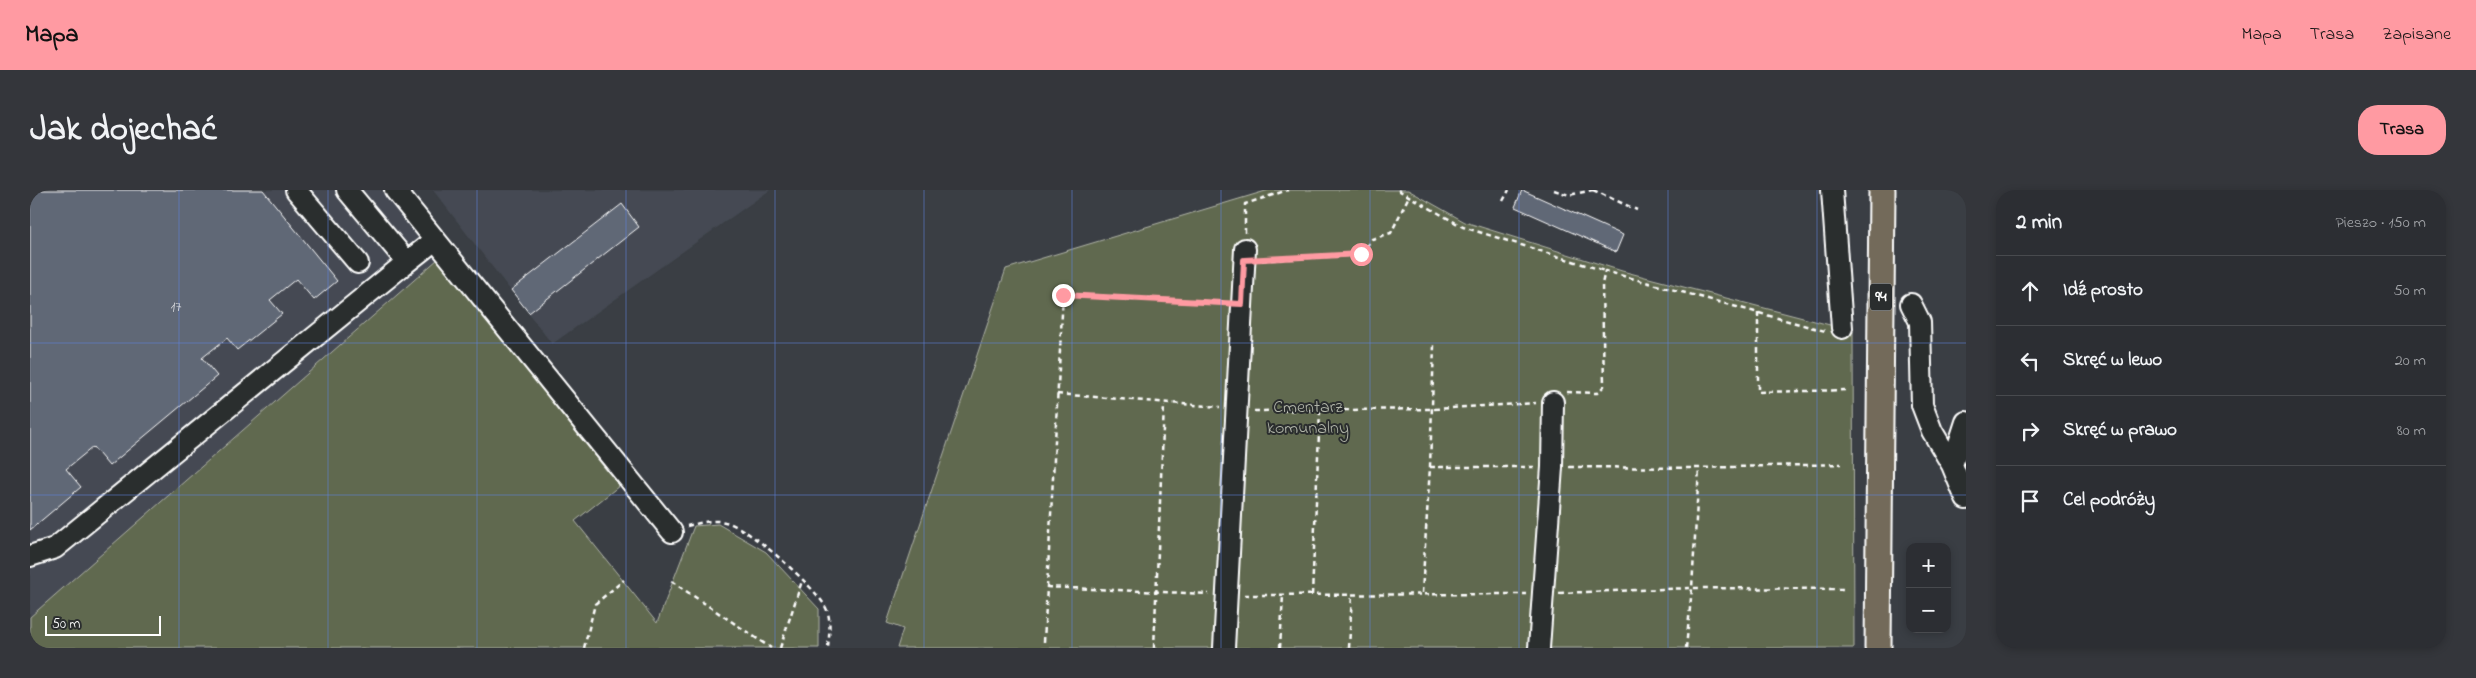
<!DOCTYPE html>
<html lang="pl">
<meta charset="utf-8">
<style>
body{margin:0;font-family:"Indie Flower",sans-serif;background:#34363b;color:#f1f3f6}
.controls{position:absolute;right:15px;bottom:15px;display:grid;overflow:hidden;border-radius:10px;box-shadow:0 2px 8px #0003}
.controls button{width:45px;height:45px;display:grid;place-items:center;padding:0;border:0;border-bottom:1px solid #484a4e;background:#2c2e33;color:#f1f3f6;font:25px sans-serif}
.scale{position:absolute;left:15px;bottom:12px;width:116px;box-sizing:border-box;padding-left:5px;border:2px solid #fff;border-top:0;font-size:14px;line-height:18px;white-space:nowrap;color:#fff;-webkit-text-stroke:4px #2a2d2e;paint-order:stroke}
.stop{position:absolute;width:15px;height:15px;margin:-11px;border:4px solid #ff9aa2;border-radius:50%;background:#fff}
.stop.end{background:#ff9aa2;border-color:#fff;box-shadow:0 1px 5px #0008}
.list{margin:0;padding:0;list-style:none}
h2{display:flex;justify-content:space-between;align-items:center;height:65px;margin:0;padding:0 20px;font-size:21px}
h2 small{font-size:16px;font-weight:400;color:#a6a8ac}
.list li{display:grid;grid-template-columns:32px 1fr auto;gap:15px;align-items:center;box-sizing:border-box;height:70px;padding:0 20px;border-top:1px solid #484a4e}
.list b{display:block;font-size:19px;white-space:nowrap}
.list em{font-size:16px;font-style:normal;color:#a6a8ac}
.icon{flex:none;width:28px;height:28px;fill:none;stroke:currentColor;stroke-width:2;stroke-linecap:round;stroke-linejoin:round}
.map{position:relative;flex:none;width:1936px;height:458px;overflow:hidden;border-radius:20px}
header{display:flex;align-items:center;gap:30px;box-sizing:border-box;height:70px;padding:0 25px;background:#ff9aa2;color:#111}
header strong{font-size:24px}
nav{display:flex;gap:28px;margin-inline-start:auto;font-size:18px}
.intro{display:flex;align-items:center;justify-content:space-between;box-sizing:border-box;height:120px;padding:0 30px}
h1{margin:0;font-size:35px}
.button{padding:12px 22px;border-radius:20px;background:#ff9aa2;color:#111;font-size:18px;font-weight:700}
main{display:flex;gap:30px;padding:0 30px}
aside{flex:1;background:#2c2e33;border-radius:20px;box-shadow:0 2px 8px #0003}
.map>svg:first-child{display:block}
</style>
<header>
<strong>Mapa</strong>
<nav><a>Mapa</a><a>Trasa</a><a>Zapisane</a></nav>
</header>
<div class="intro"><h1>Jak dojechać</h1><a class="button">Trasa</a></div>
<main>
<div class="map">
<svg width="1936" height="458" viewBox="0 0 1936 458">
<rect width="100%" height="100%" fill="#3a3e44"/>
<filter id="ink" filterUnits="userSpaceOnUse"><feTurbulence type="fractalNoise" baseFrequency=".02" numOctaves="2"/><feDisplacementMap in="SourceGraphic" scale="10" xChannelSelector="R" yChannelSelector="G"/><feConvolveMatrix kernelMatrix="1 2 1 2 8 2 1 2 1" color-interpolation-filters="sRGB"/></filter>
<g filter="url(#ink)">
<path fill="#454a53" d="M0 0H351L408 69 0 427Z
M403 0H740L522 154Z"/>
<path fill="#616950" stroke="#b0b4a8" d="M1239 0H1378L1435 32 1592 81 1823 141 1824 458H867L873 439 857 433 976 79Z
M408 69 589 296 545 331 627 433 664 336 688 334 736 362 789 419V458H0V427Z"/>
<path fill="#606776" stroke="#fff" d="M0 0H233L307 91 284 110 266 89 240 110 252 124 207 160 197 148 172 168 187 186 79 276 63 257 36 279 51 297 0 340Z
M1492 0 1593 45 1586 62 1485 17Z
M592 14 609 37 499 123 481 100Z"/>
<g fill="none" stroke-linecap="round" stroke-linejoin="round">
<defs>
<path id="minor" d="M266 0 328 73
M317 0 377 72 405 50
M365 0 642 342
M1802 0 1812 138
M1881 114 1890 132 1892 215 1902 241 1922 275
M1936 232 1922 275 1936 309
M0 366 25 358 377 72
M1194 458 1215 59
M1509 458 1522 277 1523 212"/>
<path id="major" d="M1848 458 1852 0"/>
</defs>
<use href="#minor" stroke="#fff" stroke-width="24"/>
<use href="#major" stroke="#fff" stroke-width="29"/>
<path stroke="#fff" stroke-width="2.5" stroke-dasharray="5 4" stroke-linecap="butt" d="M1368 0 1433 37 1575 81
M1524 0 1539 5 1563 0
M1563 0 1607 20
M1473 11 1479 0
M1215 43V14L1258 0
M1232 70 1331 64 1342 49 1361 43 1379 6
M1728 122V202L1819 200
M1537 202 1567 203 1574 196 1572 94 1575 81 1795 141
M1027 204 1190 217
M1224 221 1403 219 1506 213
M1400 277H1506
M1539 277 1669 278 1811 274
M657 336C670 333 682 329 695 332 718 336 784 396 795 416 802 428 799 445 798 458
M641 391 741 458
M1016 397 1179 404
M1392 403 1400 277 1404 155
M1529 403 1662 398 1815 399
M1214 405 1496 404
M1282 405 1290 220
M1014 452 1033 105 1195 113
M554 458 565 414 594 390
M750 458 772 391
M1124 458 1134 215
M1250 458 1253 405
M1319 458 1322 405
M1656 458 1662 398 1669 278"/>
<use href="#minor" stroke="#2a2d2e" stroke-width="20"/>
<use href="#major" stroke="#736b5a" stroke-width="25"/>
</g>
</g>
<g fill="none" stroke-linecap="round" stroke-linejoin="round" filter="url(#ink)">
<path stroke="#ff9aa2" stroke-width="6" d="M1033 105 1212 114 1214 70 1331 64"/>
</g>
<path fill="none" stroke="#6183e4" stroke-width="1" stroke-opacity="0.55" d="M149 0V458M298 0V458M447 0V458M596 0V458M745 0V458M894 0V458M1042 0V458M1191 0V458M1340 0V458M1489 0V458M1638 0V458M1787 0V458M0 153H1936M0 305H1936"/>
<g text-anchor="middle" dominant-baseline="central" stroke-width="4" stroke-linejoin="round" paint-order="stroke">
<g font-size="15" fill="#d7d9dd">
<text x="146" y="117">17</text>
</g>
<rect fill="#2a2d2e" stroke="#bfc0c0" stroke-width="1" x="1840" y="93.5" width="22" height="27" rx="4"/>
<g font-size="16" font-weight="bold" fill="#fff">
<text x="1851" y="107">94</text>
</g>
<g font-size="18" fill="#b0b4a8" stroke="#2a2d2e">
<text x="1278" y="218">Cmentarz<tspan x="1278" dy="21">komunalny</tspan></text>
</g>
</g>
</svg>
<div class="controls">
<button>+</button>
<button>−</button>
</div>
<div class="scale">50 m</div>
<div class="stop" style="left:1331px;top:64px"></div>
<div class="stop end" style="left:1033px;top:105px"></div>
</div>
<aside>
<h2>2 min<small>Pieszo · 150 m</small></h2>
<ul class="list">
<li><svg class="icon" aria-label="ahead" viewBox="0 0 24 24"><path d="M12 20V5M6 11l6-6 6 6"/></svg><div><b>Idź prosto</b></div><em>50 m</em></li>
<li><svg class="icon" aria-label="left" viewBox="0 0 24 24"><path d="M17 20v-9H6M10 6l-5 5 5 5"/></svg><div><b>Skręć w lewo</b></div><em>20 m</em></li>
<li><svg class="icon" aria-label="right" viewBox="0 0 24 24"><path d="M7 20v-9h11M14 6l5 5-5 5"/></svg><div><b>Skręć w prawo</b></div><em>80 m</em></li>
<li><svg class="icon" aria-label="arrive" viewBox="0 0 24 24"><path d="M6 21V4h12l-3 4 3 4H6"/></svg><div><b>Cel podróży</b></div></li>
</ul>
</aside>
</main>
